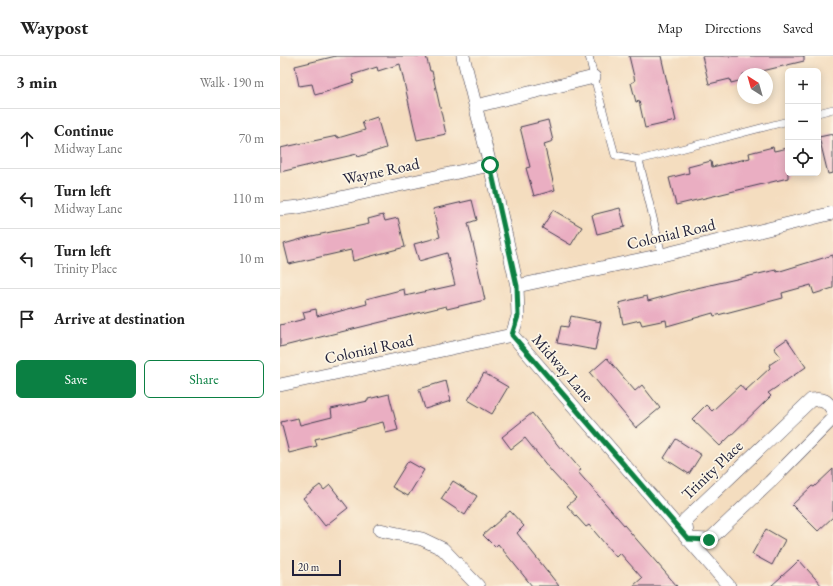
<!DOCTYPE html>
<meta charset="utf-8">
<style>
body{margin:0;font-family:"EB Garamond",serif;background:#f6f6f6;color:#222}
.controls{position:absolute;right:12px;top:12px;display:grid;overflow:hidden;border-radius:6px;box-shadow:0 2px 10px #0003}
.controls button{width:36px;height:36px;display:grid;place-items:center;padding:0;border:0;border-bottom:1px solid #e0e0e0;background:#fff;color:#222;font:20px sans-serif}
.compass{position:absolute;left:457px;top:12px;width:36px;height:36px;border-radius:50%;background:#fff;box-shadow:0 2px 10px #0003;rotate:323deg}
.scale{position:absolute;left:12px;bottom:10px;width:49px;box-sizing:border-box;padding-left:4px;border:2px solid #22223b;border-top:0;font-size:11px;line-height:14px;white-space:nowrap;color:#22223b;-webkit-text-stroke:3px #fcf5e5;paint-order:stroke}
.stop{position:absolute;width:12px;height:12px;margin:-9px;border:3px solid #0b8043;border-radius:50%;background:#fff}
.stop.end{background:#0b8043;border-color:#fff;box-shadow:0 1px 4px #0008}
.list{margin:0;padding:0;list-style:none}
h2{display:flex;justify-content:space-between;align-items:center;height:52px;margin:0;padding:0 16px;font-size:17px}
h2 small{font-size:13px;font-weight:400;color:#767676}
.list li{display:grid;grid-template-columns:26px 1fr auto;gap:12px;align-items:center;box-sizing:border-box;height:60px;padding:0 16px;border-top:1px solid #e0e0e0}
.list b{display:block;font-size:15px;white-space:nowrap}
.list p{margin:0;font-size:13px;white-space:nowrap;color:#767676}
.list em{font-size:13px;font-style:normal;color:#767676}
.actions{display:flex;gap:8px;padding:12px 16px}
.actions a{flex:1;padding:9px 0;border:1px solid #0b8043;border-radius:6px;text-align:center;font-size:14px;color:#0b8043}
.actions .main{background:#0b8043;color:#fff}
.icon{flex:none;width:22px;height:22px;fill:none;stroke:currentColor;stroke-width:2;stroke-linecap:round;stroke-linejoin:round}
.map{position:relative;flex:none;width:553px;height:530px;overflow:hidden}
header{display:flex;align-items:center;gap:24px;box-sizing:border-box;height:56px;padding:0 20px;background:#fff;border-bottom:1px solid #e0e0e0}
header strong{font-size:19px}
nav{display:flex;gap:22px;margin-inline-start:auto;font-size:14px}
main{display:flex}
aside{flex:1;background:#fff}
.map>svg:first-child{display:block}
</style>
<header>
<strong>Waypost</strong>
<nav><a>Map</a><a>Directions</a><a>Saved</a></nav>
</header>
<main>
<aside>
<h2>3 min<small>Walk · 190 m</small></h2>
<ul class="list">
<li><svg class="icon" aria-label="ahead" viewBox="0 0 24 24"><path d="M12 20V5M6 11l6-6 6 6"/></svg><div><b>Continue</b><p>Midway Lane</p></div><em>70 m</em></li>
<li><svg class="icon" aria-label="left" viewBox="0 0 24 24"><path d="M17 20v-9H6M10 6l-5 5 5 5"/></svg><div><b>Turn left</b><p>Midway Lane</p></div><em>110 m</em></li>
<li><svg class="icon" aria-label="left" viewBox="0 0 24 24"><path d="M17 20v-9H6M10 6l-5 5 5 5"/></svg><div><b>Turn left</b><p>Trinity Place</p></div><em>10 m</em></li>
<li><svg class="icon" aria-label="arrive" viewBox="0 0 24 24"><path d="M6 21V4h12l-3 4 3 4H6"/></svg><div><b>Arrive at destination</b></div></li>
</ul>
<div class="actions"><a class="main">Save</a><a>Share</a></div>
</aside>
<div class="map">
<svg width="553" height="530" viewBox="0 0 553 530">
<rect width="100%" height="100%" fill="#fcf5e5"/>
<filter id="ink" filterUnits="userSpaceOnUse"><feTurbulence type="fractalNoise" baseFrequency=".025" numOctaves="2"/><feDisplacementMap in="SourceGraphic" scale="8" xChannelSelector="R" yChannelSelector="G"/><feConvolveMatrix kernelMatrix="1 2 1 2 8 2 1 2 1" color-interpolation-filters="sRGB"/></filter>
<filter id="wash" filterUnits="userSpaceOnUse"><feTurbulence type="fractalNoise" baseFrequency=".012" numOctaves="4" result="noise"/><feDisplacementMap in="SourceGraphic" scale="16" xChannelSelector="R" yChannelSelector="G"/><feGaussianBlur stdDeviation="0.9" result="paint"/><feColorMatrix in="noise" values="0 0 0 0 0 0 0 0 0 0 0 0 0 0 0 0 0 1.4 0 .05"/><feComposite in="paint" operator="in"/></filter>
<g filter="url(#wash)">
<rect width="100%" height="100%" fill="#f4ddbf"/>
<g id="blocks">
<path fill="#eaaec2" d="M56 0H146L150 15H152L166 78 137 84 120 8 98 15 97 11 72 19 74 26 49 34V35L35 39 32 28 19 30 15 10Z
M349 0H381L396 65 365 72 359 45 356 46 351 27 355 25Z
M422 0H524V5L470 18H463V24L451 27 450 23 429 28Z
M97 61 106 92 78 101 77 98 0 116V92L57 80 58 82 85 74 82 66Z
M268 64 273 85 264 88 275 134 254 140 246 112 250 111 240 71Z
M553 78V117L548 118 539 81Z
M493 91 494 95 508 92V122L396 149 389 122 409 117 408 111 431 105 432 111 470 102 469 97Z
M192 144 197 164 188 167 198 208H197L205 244 167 253 166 250 0 291V269L25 263 23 256 36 253 37 260 52 256 53 257 87 248 86 243 124 233 125 240 175 229 167 197 139 205 134 188 160 181 153 153Z
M340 152 345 171 317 178 312 159Z
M273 154 302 171 291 189 262 172Z
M103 159 105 165 118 162 125 191 73 205 71 194 9 208 4 188 32 180 89 168 88 163Z
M553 199V232L534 238 531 229 502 237 503 242 434 260 433 257 387 270 386 264 362 269 360 264 343 268 339 247 367 240 368 245 408 234 496 214 497 216Z
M291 260 321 266 315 294 277 287 281 270 288 271Z
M507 283 526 311 488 337 491 340 440 390 412 363 426 349 432 355 460 329 465 335 490 312 489 309 501 301 494 292Z
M327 302 355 335 362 329 380 352 356 372 310 317Z
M204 317 228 331 212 358 188 344Z
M166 325 171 345 145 353 139 333Z
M109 338 118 374 106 377 103 366 35 383 37 390 9 397 1 366 18 362 20 369 52 361 51 353 88 345V343Z
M252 357 281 393 282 392 301 414 298 416 397 530H353L362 522 340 497 336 501 309 469 306 471 287 450 296 442 272 416 245 382 231 393 222 381Z
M396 383 421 399 409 418 384 402Z
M128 405 144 414 128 440 112 431Z
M553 413V461L538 475 512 449 532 430 534 431Z
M173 425 197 440 185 459 161 443Z
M40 429 44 434 50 429 68 452 45 470 23 442Z
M230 455 244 470 237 477 279 530H252L218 488 215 491 203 479Z
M486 473 505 484 492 509 472 498Z
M519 504 542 530H491L512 511Z"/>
</g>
</g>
<g filter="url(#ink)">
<use href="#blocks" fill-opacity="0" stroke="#423e4f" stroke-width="1"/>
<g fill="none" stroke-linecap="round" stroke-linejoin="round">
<defs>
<path id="service" d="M309 0 314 21 335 99 359 104 382 199
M538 57 553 53
M359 104 508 65"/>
<path id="minor" d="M183 0 210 109 237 230 238 260 232 279
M196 50 314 21
M0 153 19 151 210 109
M237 230 382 199 553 157
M232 279 449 530
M0 329 232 279
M553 355C547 344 543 342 531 344L405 464 408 483 429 484 490 426 553 362
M100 474 142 483 163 493 198 530"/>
</defs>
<use href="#service" stroke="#423e4f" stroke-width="8"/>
<use href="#minor" stroke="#423e4f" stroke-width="14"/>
<use href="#service" stroke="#fff" stroke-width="7"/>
<use href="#minor" stroke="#fff" stroke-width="13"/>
</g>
</g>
<g fill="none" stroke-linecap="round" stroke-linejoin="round" filter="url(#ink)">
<path stroke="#0b8043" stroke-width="5" d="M210 109 237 230 238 260 232 279 408 483 429 484"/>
</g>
<g text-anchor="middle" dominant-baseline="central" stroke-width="3.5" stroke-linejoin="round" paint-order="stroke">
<g font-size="16" fill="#22223b" stroke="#fcf5e5">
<text transform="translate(101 115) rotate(-12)">Wayne Road</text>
<text transform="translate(391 178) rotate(-13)">Colonial Road</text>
<text transform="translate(89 293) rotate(-12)">Colonial Road</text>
<text transform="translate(283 312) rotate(49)">Midway Lane</text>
<text transform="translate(432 414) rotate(-44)">Trinity Place</text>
</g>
</g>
</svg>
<div class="controls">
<button>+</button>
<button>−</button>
<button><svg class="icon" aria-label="locate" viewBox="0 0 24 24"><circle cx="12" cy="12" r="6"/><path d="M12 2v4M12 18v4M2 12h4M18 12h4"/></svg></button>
</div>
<svg class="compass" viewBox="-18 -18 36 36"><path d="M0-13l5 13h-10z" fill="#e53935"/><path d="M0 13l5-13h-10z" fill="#767676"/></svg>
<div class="scale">20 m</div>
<div class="stop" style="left:210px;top:109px"></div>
<div class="stop end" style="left:429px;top:484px"></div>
</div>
</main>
